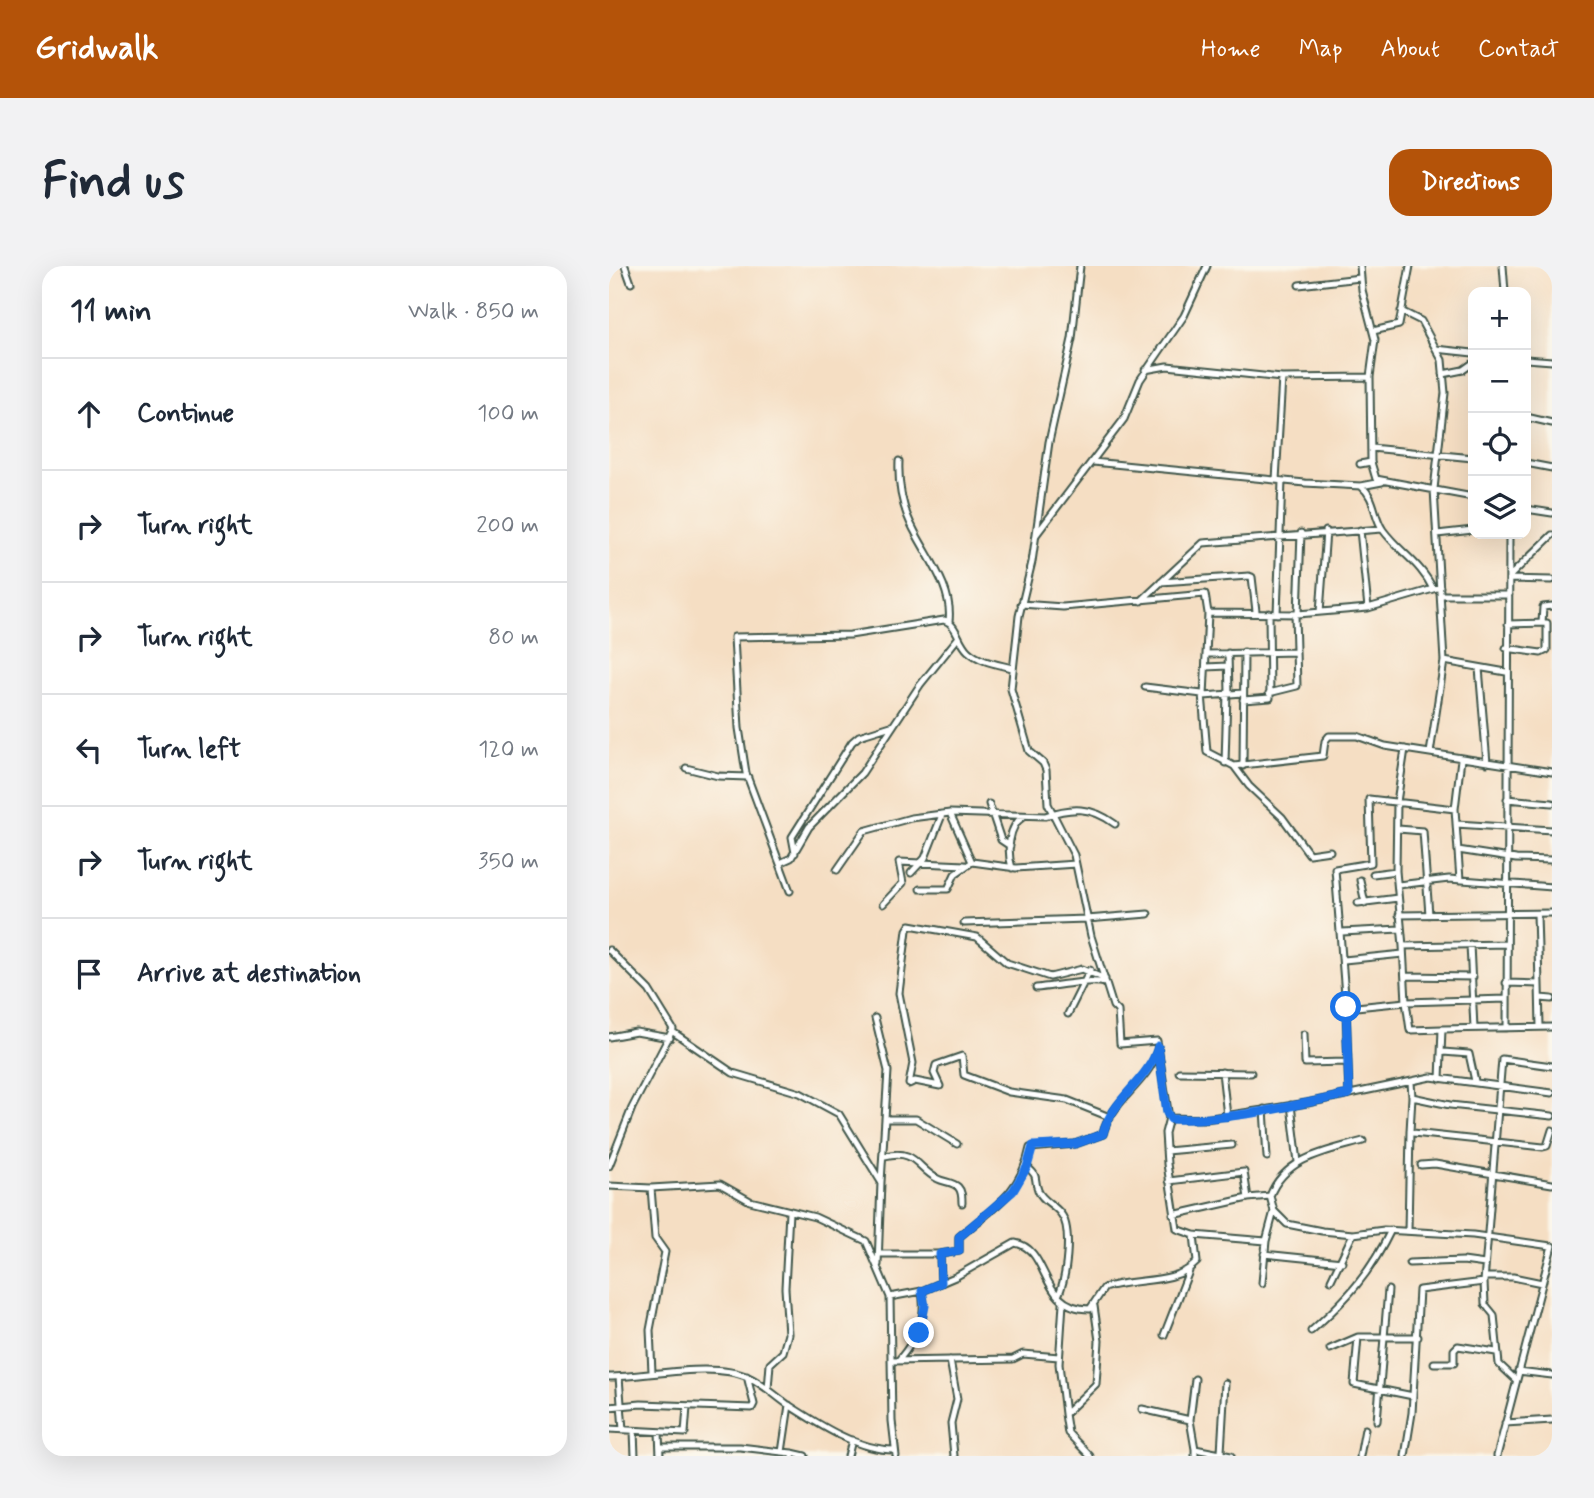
<!DOCTYPE html>
<meta charset="utf-8">
<style>
body{margin:0;font-family:Mynerve,sans-serif;background:#f2f2f3;color:#1f2937}
.controls{position:absolute;right:21px;top:21px;display:grid;overflow:hidden;border-radius:14px;box-shadow:0 7px 28px #0002}
.controls button{width:63px;height:63px;display:grid;place-items:center;padding:0;border:0;border-bottom:2px solid #e0e1e3;background:#fff;color:#1f2937;font:35px sans-serif}
.stop{position:absolute;width:21px;height:21px;margin:-16px;border:5px solid #1a73e8;border-radius:50%;background:#fff}
.stop.end{background:#1a73e8;border-color:#fff;box-shadow:0 2px 7px #0008}
.list{margin:0;padding:0;list-style:none}
h2{display:flex;justify-content:space-between;align-items:center;height:91px;margin:0;padding:0 28px;font-size:30px}
h2 small{font-size:23px;font-weight:400;color:#747a83}
.list li{display:grid;grid-template-columns:46px 1fr auto;gap:21px;align-items:center;box-sizing:border-box;height:112px;padding:0 28px;border-top:2px solid #e0e1e3}
.list b{display:block;font-size:26px;white-space:nowrap}
.list em{font-size:23px;font-style:normal;color:#747a83}
.icon{flex:none;width:38px;height:38px;fill:none;stroke:currentColor;stroke-width:2;stroke-linecap:round;stroke-linejoin:round}
.map{position:relative;flex:none;width:943px;height:1190px;overflow:hidden;border-radius:21px}
header{display:flex;align-items:center;gap:42px;box-sizing:border-box;height:98px;padding:0 35px;background:#b45309;color:#fff}
header strong{font-size:33px}
nav{display:flex;gap:38px;margin-inline-start:auto;font-size:24px}
.intro{display:flex;align-items:center;justify-content:space-between;box-sizing:border-box;height:168px;padding:0 42px}
h1{margin:0;font-size:49px}
.button{padding:18px 32px;border-radius:21px;background:#b45309;color:#fff;font-size:24px;font-weight:700}
main{display:flex;gap:42px;padding:0 42px}
aside{flex:1;background:#fff;border-radius:21px;box-shadow:0 7px 28px #0002}
.map>svg:first-child{display:block}
</style>
<header>
<strong>Gridwalk</strong>
<nav><a>Home</a><a>Map</a><a>About</a><a>Contact</a></nav>
</header>
<div class="intro"><h1>Find us</h1><a class="button">Directions</a></div>
<main>
<aside>
<h2>11 min<small>Walk · 850 m</small></h2>
<ul class="list">
<li><svg class="icon" aria-label="ahead" viewBox="0 0 24 24"><path d="M12 20V5M6 11l6-6 6 6"/></svg><div><b>Continue</b></div><em>100 m</em></li>
<li><svg class="icon" aria-label="right" viewBox="0 0 24 24"><path d="M7 20v-9h11M14 6l5 5-5 5"/></svg><div><b>Turn right</b></div><em>200 m</em></li>
<li><svg class="icon" aria-label="right" viewBox="0 0 24 24"><path d="M7 20v-9h11M14 6l5 5-5 5"/></svg><div><b>Turn right</b></div><em>80 m</em></li>
<li><svg class="icon" aria-label="left" viewBox="0 0 24 24"><path d="M17 20v-9H6M10 6l-5 5 5 5"/></svg><div><b>Turn left</b></div><em>120 m</em></li>
<li><svg class="icon" aria-label="right" viewBox="0 0 24 24"><path d="M7 20v-9h11M14 6l5 5-5 5"/></svg><div><b>Turn right</b></div><em>350 m</em></li>
<li><svg class="icon" aria-label="arrive" viewBox="0 0 24 24"><path d="M6 21V4h12l-3 4 3 4H6"/></svg><div><b>Arrive at destination</b></div></li>
</ul>
</aside>
<div class="map">
<svg width="943" height="1190" viewBox="0 0 943 1190">
<rect width="100%" height="100%" fill="#fbf7ec"/>
<filter id="ink" filterUnits="userSpaceOnUse"><feTurbulence type="fractalNoise" baseFrequency=".0143" numOctaves="2"/><feDisplacementMap in="SourceGraphic" scale="14" xChannelSelector="R" yChannelSelector="G"/><feConvolveMatrix kernelMatrix="1 2 1 2 8 2 1 2 1" color-interpolation-filters="sRGB"/></filter>
<filter id="wash" filterUnits="userSpaceOnUse"><feTurbulence type="fractalNoise" baseFrequency=".00686" numOctaves="4" result="noise"/><feDisplacementMap in="SourceGraphic" scale="28" xChannelSelector="R" yChannelSelector="G"/><feGaussianBlur stdDeviation="1.57" result="paint"/><feColorMatrix in="noise" values="0 0 0 0 0 0 0 0 0 0 0 0 0 0 0 0 0 1.4 0 .05"/><feComposite in="paint" operator="in"/></filter>
<g filter="url(#wash)">
<rect width="100%" height="100%" fill="#f5dec3"/>
</g>
<g filter="url(#ink)">
<g fill="none" stroke-linecap="round" stroke-linejoin="round">
<defs>
<path id="street" d="M16 0 22 17
M471 0 463 73 440 176 423 296 410 350 402 423 420 485 434 497 437 504 439 538 465 589 482 670 504 740 509 745 511 778 548 775 560 852 556 867 558 898 568 963 585 969 657 975 665 945
M751 0 753 24 766 74 761 111 762 196 767 213 864 231
M894 0 896 26
M690 19 751 12
M792 45 812 55 827 83 833 94 836 127 825 223 835 395 821 487
M764 65 790 59 801 0
M827 83 864 87
M917 93 943 95
M536 104 558 100 673 112 761 111
M834 108 854 104 864 97
M917 151 943 157
M762 182 864 192
M290 195C289 219 293 242 305 264 319 292 344 322 340 355
M484 196 696 217 752 220 773 216
M917 197 943 202
M751 198 762 196
M667 214 673 112
M752 220C767 232 764 250 774 264 790 286 812 297 824 323
M917 243 943 247
M751 264 759 342
M828 268 864 264
M427 269 515 153 531 114 575 50 598 0
M901 310 943 269
M901 313 943 314
M552 316 640 310 643 311 647 345
M833 329H900
M532 335 594 277 773 263
M412 338 454 341 596 328 599 347
M711 346 717 265
M668 348 673 215
M689 348 692 267
M933 357 934 341 943 340
M897 382 932 387 938 384V357L899 358
M619 387 620 427
M598 388 687 386
M835 395 897 406
M597 401 619 400
M870 402 878 497
M536 421 593 428 598 486 625 500 640 520 673 551 700 588 721 585
M634 427 595 430 599 347 689 348 759 342 831 321
M660 427 688 420 686 348
M634 434 661 432 660 347
M616 497 618 427
M625 500 714 490 716 475 720 470H748L776 480 943 506
M634 500 635 386
M77 502 109 510 139 511
M898 533 943 537
M380 538 392 574 401 580
M341 547 363 596
M847 558 943 564
M789 563 814 565 820 649
M849 584 907 593 943 594
M186 587 183 571 243 476 250 470 282 460
M171 597 182 592 200 561 253 507 311 419 349 372
M403 602C398 586 399 560 414 551
M228 604 255 565 302 552 341 547 436 550C462 541 482 540 506 558
M787 605 788 536 796 483
M302 607 316 592 333 549
M764 608 787 605 794 680
M751 614 756 637
M851 614 846 543 852 493
M789 619 840 613 943 621
M311 623H339L346 608 363 596 407 602 467 598
M181 625 137 507 130 462 125 371 241 369 335 354C348 358 349 376 359 385 371 396 388 398 403 402
M749 637 789 632
M274 638 294 617 290 596 356 599
M790 649 943 647
M355 657 478 653 539 648
M733 666 791 663
M861 678 865 762
M0 684 40 724 64 763 23 842 0 900
M735 694 794 688
M796 710 864 711
M496 713 473 703 441 711 398 697 368 671 301 659 298 664 290 727 304 797 300 818 306 815 331 820 325 807 327 799 353 790 355 809 400 826 458 834 498 850
M897 717 930 718 928 648
M930 718 931 761
M427 722C448 720 478 713 497 717
M931 732 943 733
M897 733 797 736 794 680 898 678
M737 742 740 828
M459 748 481 704
M266 752 279 805 272 916
M898 762 900 268
M833 763 943 761
M64 766 124 807 191 827 230 848 272 916 269 999
M695 768 696 797 737 796
M0 771 27 766 61 772
M834 786 860 788 866 815
M570 806 642 807
M613 806 618 850
M831 813 833 763 801 764 797 736 737 742 726 603 762 597 760 533 846 543
M802 816 803 831 841 839 943 850
M803 831 801 865 804 867 934 881 938 880 943 864
M682 839 689 896
M655 843 658 891
M560 852 596 853 698 837 822 811 943 827
M278 853H307L348 878
M557 885 623 879
M276 890C307 882 308 903 329 913 335 916 344 916 349 921 353 925 353 931 353 937
M812 899 826 898 943 918
M418 901C431 912 424 911 429 924 432 934 446 939 452 948 464 963 457 1014 449 1030
M560 915 635 906 639 932 564 949
M0 920 42 922 111 918 141 935 206 951 257 975 281 1031 283 1155 287 1190
M42 922 46 972 56 986 41 1064 43 1106
M661 930 665 945 678 958 713 965 744 968 775 964 864 969 942 980
M639 932 661 930C676 891 718 885 754 875
M799 965 801 865
M270 988H331
M655 988 733 996
M800 997 854 995 876 998
M876 1011H904L933 1017
M722 1014 744 968
M332 1017 331 988 350 985V971C383 943 412 927 421 882L466 878 494 868C502 834 539 818 548 785
M653 1017 657 975
M281 1031 313 1025 346 1011 406 977C442 983 429 1043 481 1043L495 1022C524 1011 565 1020 588 996L585 969
M454 1037 450 1098 456 1148
M702 1065C738 1033 761 1008 782 964
M555 1069 580 1005
M749 1071 745 1118 804 1130
M721 1083 749 1071H809
M341 1094 348 1133 342 1157 345 1190
M282 1095 404 1093 414 1088 450 1091
M289 1095C308 1072 318 1055 313 1025
M825 1097H845V1084L849 1080 887 1086
M909 1105 943 1109
M0 1111C38 1111 104 1095 139 1111 153 1117 165 1129 178 1138 209 1158 248 1184 285 1184
M10 1111 14 1164
M907 1114 890 1098 885 1049 876 1038 875 1016 893 793 943 800
M159 1123 161 1098 174 1086 179 1068 176 1022 180 946
M180 1139 173 1186 183 1187V1190
M0 1141 32 1138 143 1142 145 1138 138 1110
M533 1143 581 1154 586 1183
M581 1154 586 1113
M768 1155 779 1024
M896 1157 943 1154
M0 1163 76 1167 78 1141
M25 1165 26 1190
M50 1166 51 1190
M51 1181H131L173 1186
M612 1186 616 1117
M183 1187 196 1190
M239 1190 243 1174
M481 1190 459 1167 456 1148 487 1118 490 1075 485 1040
M586 1190V1183L622 1190
M751 1190 756 1163
M796 1190 803 1147 810 1024 875 1016
M888 1190 943 980"/>
</defs>
<use href="#street" stroke="#3f5549" stroke-width="9"/>
<use href="#street" stroke="#fff" stroke-width="5"/>
</g>
</g>
<g fill="none" stroke-linecap="round" stroke-linejoin="round" filter="url(#ink)">
<path stroke="#1a73e8" stroke-width="9" d="M310 1067 316 1040 313 1025 332 1017 331 988 350 985V971L404 925 418 901 424 880 466 878 494 868C502 833 540 815 549 780L558 847 562 853C620 855 682 840 740 828L737 741"/>
</g>
</svg>
<div class="controls">
<button>+</button>
<button>−</button>
<button><svg class="icon" aria-label="locate" viewBox="0 0 24 24"><circle cx="12" cy="12" r="6"/><path d="M12 2v4M12 18v4M2 12h4M18 12h4"/></svg></button>
<button><svg class="icon" aria-label="layers" viewBox="0 0 24 24"><path d="M12 4l9 5-9 5-9-5zM3 14l9 5 9-5"/></svg></button>
</div>
<div class="stop" style="left:737px;top:741px"></div>
<div class="stop end" style="left:310px;top:1067px"></div>
</div>
</main>
